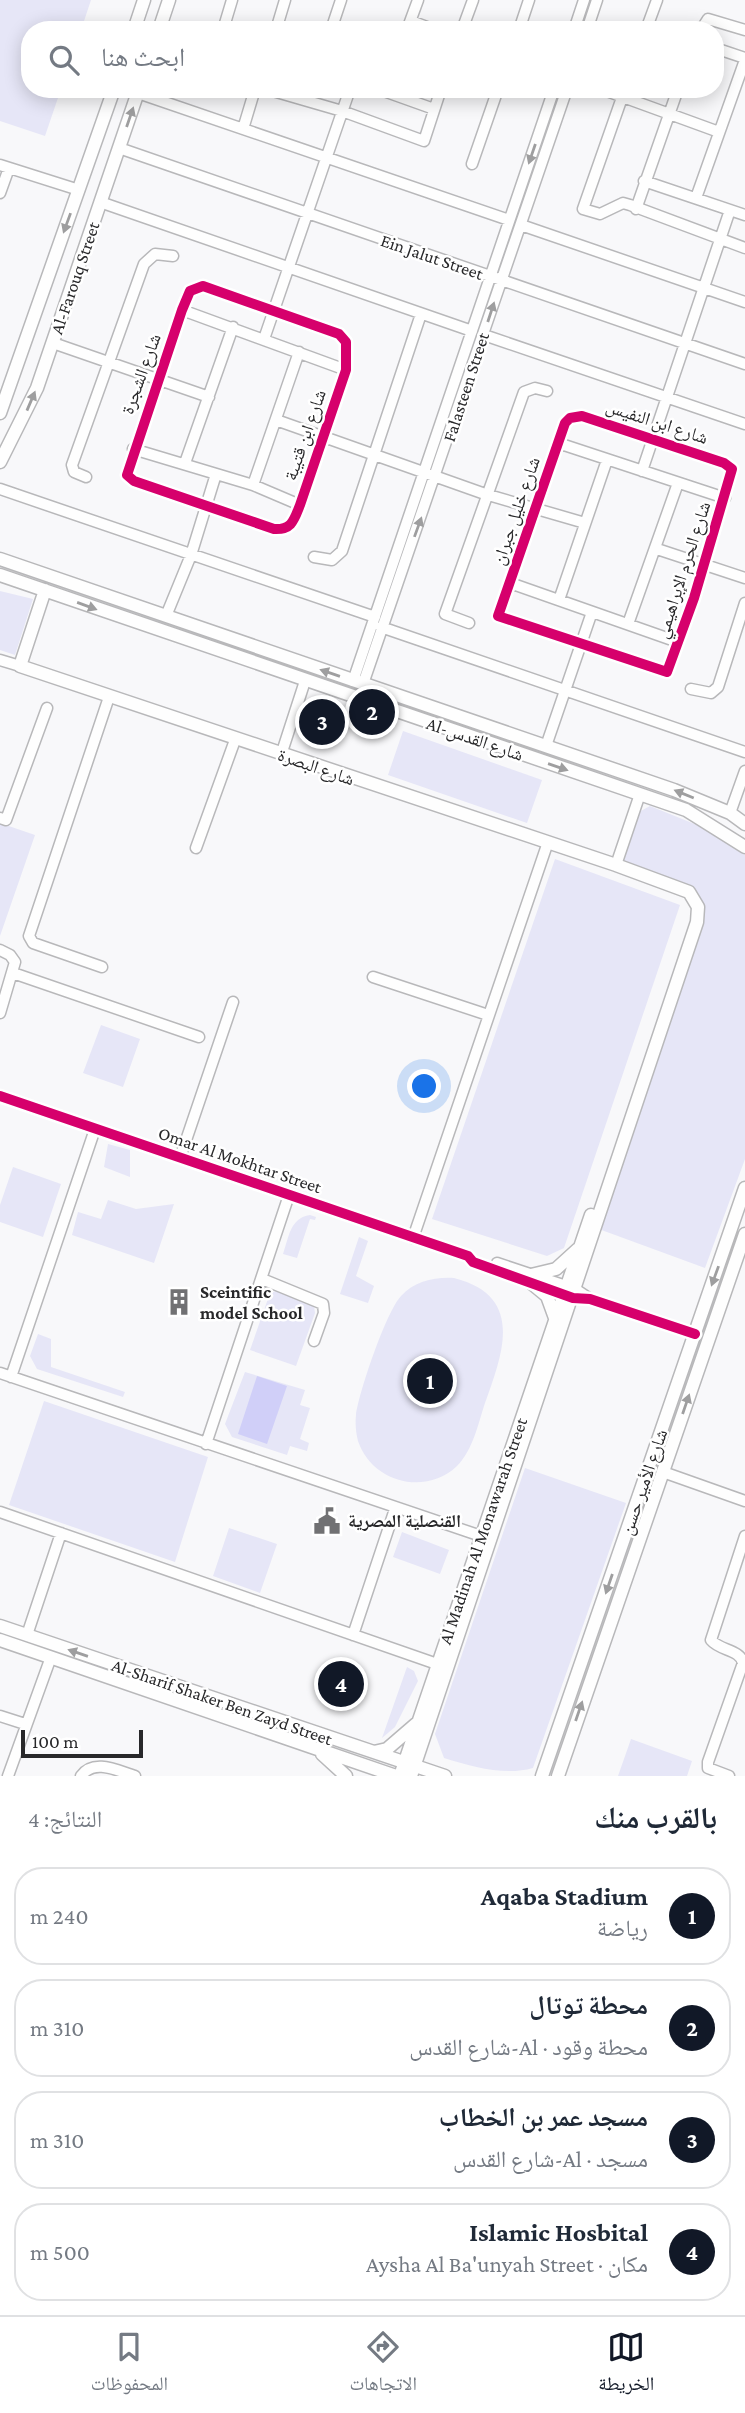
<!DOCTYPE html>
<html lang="ar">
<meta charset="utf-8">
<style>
body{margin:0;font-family:"Crimson Pro","Noto Naskh Arabic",serif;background:#f6f6f7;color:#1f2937;direction:rtl}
.scale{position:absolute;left:21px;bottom:18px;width:122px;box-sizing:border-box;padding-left:7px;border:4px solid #28282a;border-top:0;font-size:19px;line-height:24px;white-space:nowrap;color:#28282a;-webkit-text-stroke:5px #fff;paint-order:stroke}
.you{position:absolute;left:425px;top:1087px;width:24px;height:24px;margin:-18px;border:5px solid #fff;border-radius:50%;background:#1a73e8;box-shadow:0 0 0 10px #1a73e833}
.badge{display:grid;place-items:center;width:46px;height:46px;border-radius:50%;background:#111827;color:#fff;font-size:23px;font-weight:700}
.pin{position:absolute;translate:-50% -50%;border:4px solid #fff;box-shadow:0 2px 7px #0006}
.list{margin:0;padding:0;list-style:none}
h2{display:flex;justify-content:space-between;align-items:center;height:91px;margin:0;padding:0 28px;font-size:30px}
h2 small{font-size:23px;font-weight:400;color:#747a83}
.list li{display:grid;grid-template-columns:46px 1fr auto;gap:21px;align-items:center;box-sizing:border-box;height:98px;margin:0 14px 14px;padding:0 14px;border:2px solid #e0e1e3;border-radius:28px}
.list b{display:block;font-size:26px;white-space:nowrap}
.list p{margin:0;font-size:23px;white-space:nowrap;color:#747a83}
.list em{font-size:23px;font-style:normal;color:#747a83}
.icon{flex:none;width:38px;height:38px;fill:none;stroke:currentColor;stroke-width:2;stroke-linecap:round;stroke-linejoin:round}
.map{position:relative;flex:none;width:745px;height:1776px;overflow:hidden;direction:ltr}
.search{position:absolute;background:#fff;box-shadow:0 4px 18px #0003;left:21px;right:21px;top:21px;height:77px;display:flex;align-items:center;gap:18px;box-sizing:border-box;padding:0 24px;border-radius:28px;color:#747a83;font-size:26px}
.sheet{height:539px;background:#fff}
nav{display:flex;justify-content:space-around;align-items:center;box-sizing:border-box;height:98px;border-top:2px solid #e0e1e3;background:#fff;font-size:19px;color:#747a83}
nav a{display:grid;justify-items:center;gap:4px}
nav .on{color:#111827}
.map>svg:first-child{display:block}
</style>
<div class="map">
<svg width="745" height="1776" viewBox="0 0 745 1776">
<rect width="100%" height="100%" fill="#f8f8fa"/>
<path fill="#e6e6f7" d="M0 0H91L81 30H30V89H61L45 136 0 121Z
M0 591 33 599 15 655 0 650Z
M403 731 542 780 527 823 388 775Z
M650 806 712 831 745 855V1159L705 1268 596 1228 701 910 691 891 623 862 639 812Z
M0 823 35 835 0 936Z
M555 859 680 905 564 1248 547 1256 432 1219Z
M101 1025 140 1039 123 1087 83 1073Z
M108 1144 130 1150V1177L104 1167Z
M13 1167 61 1184 43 1237 0 1222V1205Z
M108 1200 136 1209 174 1204 154 1263 72 1235 78 1212 101 1219Z
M310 1215 316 1217 315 1220 310 1219 297 1258 283 1254C289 1237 290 1218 310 1215Z
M359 1237 368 1241 356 1276 374 1286 368 1303 340 1294Z
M454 1278C525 1296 503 1353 485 1403 478 1424 473 1450 457 1466 426 1496 372 1483 358 1441 356 1433 355 1424 356 1415 359 1392 386 1312 401 1296 415 1281 434 1277 454 1278Z
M279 1290 314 1306 315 1313 296 1366 250 1350 270 1293Z
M38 1334 51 1339V1367L125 1392 123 1397 37 1369 30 1356Z
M245 1372 305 1390 300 1405 310 1408 300 1439 309 1443 307 1451 290 1446 287 1455 232 1437 225 1424Z
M44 1401 208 1457 175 1562 9 1505Z
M525 1468 626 1503 533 1768C505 1776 473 1767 444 1758L435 1734Z
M229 1528 277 1544 260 1593 213 1576Z
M402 1532 449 1550 440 1574 393 1557Z
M407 1667 414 1671 418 1681 395 1727 382 1738Z
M631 1739 692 1761 687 1776H618Z"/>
<path fill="#d0cff8" d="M257 1376 287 1386 267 1444 238 1434Z"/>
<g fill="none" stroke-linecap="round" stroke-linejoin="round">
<defs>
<path id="minor" d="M411 21 435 30
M223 30 232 0
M276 30 285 0
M331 30 341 0
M407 30 418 0
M462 30 473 0
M519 30 529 0
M574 30 584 0
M587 30 597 0
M646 30 657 0
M701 30 708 19 745 30
M715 48 745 58
M266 89 342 111 424 141 441 89
M378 89 434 109
M601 89 719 132
M625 89 583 209 600 214 623 203 630 205 745 248
M138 93 509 220
M243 129 255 89
M119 148 745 364
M472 164 498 89
M0 165 79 190
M644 181 745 215
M0 193 9 168
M696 198 745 60
M100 202 472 331
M636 209 678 89
M521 225 745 302
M203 286 339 334 346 342V370L300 505C294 520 292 530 274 529L134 481 127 475 182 310 190 291Z
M182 310 346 370
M484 335 745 424
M264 339 350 89
M53 343 209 397
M582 416 724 463 732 469 694 598 667 672 498 616 565 423 570 418Z
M276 420 485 494 585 523
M558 443 725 498
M133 449 253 485 300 505
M185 463 233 327
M642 471 730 210
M86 477 74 472 72 465 144 264 155 254 173 256
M253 485 299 352
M0 489 375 617
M657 549 745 578
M314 557 332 560 342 551 421 314
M510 583 678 642
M559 600 607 460
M166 616 191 555 216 474
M469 623 445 614 524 392 535 388 547 391
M628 624 678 483
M381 627 745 752
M0 660 20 666
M353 681 554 89
M363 684 567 89
M691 689 711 693 718 687 745 603
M546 746 592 612
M281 755 305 681
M730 813 745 771
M0 818 6 820 47 708
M196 848 235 740
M616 865 640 794
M0 950 10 955 15 962 0 1013
M102 967 33 943 29 936 109 697
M13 973 199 1037
M373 977 488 1015
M0 1096 468 1256 473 1262 573 1298 590 1299 695 1334
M180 1158 233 1002
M413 1238 548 842
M497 1263 575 1289 590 1299
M262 1279 323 1304 324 1313 314 1341
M0 1373 487 1538
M11 1377 95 1129
M206 1444 289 1195
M663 1472 745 1501
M0 1512 437 1664
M27 1635 61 1533
M353 1635 395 1509
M0 1716 25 1724
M8 1776 51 1657
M81 1776C94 1758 118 1771 135 1776
M729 1776 708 1768V1762L743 1663C740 1649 720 1651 711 1640L745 1536"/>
<path id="major" d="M134 30 144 0
M159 30 169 0
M0 413 114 89
M0 462 37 388 139 89
M0 559 674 790 730 813 745 824
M0 575 686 810 745 847
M45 590 20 666 616 865 689 892 698 907 697 922 411 1776
M531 1275 556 1269 578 1249
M530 1282 547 1296 555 1318
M0 1626 445 1776
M0 1640 396 1776
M374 1752 387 1749 416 1724
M322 1754 346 1776
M400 1776 591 1215
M542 1776 745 1188
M558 1776 745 1234"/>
</defs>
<use href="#minor" stroke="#b8b8ba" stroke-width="13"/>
<use href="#major" stroke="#b8b8ba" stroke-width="15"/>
<use href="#minor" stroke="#fefefe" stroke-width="10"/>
<use href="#major" stroke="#fefefe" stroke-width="12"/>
<defs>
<path id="cycleway" d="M203 286 339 334 346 342V370L300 505C294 520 292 530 274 529L134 481 127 475 182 310 190 291Z
M582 416 724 463 732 469 694 598 667 672 498 616 565 423 570 418Z
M0 1096 468 1256 473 1262 573 1298 590 1299 695 1334"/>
</defs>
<use href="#cycleway" stroke="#fff" stroke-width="15"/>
<use href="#cycleway" stroke="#d6006c" stroke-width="10"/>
</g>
<defs><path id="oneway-solid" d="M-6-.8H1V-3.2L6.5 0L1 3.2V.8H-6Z" transform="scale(1.75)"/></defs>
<g fill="#9e9e9f">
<use href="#oneway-solid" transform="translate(130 117) rotate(-71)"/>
<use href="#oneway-solid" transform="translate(532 154) rotate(109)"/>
<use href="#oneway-solid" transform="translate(67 223) rotate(110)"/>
<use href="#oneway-solid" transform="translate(491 312) rotate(-72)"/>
<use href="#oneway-solid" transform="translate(31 401) rotate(-67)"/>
<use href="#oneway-solid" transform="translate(418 527) rotate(-70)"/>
<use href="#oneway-solid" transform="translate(87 606) rotate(20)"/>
<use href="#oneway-solid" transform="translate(330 673) rotate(-161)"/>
<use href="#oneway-solid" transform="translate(558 767) rotate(19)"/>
<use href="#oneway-solid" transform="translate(684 794) rotate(-158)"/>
<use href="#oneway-solid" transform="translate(715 1276) rotate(110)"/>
<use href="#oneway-solid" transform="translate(686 1404) rotate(-71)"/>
<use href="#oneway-solid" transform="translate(609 1584) rotate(109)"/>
<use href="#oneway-solid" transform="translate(78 1653) rotate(-161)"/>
<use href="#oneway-solid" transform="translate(579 1711) rotate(-71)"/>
</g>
<defs>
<symbol id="building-bare" viewBox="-9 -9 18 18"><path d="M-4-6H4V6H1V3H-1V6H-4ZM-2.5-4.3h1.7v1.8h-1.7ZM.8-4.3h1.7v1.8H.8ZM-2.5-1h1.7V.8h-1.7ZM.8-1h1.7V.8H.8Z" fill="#717173" stroke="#fff" stroke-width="2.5" paint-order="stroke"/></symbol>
<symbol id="civic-bare" viewBox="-9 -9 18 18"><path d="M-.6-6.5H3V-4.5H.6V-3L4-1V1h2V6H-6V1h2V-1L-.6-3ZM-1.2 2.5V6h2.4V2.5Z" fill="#717173" stroke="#fff" stroke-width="2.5" paint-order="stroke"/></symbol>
</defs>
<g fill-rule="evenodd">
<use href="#building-bare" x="160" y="1283" width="38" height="38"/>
<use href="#civic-bare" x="308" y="1502" width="38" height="38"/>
</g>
<g text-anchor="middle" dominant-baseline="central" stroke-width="5" stroke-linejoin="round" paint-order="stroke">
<g font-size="18" fill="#28282a" stroke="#fff">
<text transform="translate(432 257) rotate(19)">Ein Jalut Street</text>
<text transform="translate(75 278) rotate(-71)">Al-Farouq Street</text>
<text transform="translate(141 374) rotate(-70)">شارع الشجرة</text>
<text transform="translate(466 387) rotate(-72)">Falasteen Street</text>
<text transform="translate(657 422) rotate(18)">شارع ابن النفيس</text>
<text transform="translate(305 435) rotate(-71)">شارع ابن قتيبة</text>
<text transform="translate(516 511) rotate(-71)">شارع خليل جبران</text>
<text transform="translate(683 570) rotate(-72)">شارع الحرم الإبراهيمي</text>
<text transform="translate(475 739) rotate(19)">Al-شارع القدس</text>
<text transform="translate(316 767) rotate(19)">شارع البصرة</text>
<text transform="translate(240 1160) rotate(19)">Omar Al Mokhtar Street</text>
<text transform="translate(644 1482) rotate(-71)">شارع الأمير حسن</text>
<text transform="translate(483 1531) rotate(-71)">Al Madinah Al Monawarah Street</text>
<text transform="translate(222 1702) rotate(19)">Al-Sharif Shaker Ben Zayd Street</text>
</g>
<g font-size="18" font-weight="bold" fill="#28282a" stroke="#fff" text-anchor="start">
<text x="200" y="1292">Sceintific<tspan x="200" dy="21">model School</tspan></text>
<text x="348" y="1521">القنصلية المصرية</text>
</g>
</g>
</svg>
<div class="scale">100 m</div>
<div class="you"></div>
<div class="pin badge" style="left:430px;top:1381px">1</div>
<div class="pin badge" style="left:372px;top:712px">2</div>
<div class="pin badge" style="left:322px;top:722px">3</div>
<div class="pin badge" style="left:341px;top:1684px">4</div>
<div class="search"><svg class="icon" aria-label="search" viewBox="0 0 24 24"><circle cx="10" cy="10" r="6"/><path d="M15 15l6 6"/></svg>ابحث هنا</div>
</div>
<section class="sheet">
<h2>بالقرب منك<small>النتائج: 4</small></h2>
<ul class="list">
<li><span class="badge">1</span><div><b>Aqaba Stadium</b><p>رياضة</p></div><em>240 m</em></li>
<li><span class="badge">2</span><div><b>محطة توتال</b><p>محطة وقود · Al-شارع القدس</p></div><em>310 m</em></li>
<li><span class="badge">3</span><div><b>مسجد عمر بن الخطاب</b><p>مسجد · Al-شارع القدس</p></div><em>310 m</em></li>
<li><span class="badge">4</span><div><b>Islamic Hosbital</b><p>مكان · Aysha Al Ba'unyah Street</p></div><em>500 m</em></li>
</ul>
</section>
<nav>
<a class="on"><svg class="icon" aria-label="map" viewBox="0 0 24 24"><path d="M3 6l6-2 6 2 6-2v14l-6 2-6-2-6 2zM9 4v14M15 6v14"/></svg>الخريطة</a>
<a><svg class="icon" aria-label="directions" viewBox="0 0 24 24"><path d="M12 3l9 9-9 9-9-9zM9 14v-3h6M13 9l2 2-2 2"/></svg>الاتجاهات</a>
<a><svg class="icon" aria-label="saved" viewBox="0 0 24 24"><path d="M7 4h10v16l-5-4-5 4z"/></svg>المحفوظات</a>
</nav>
